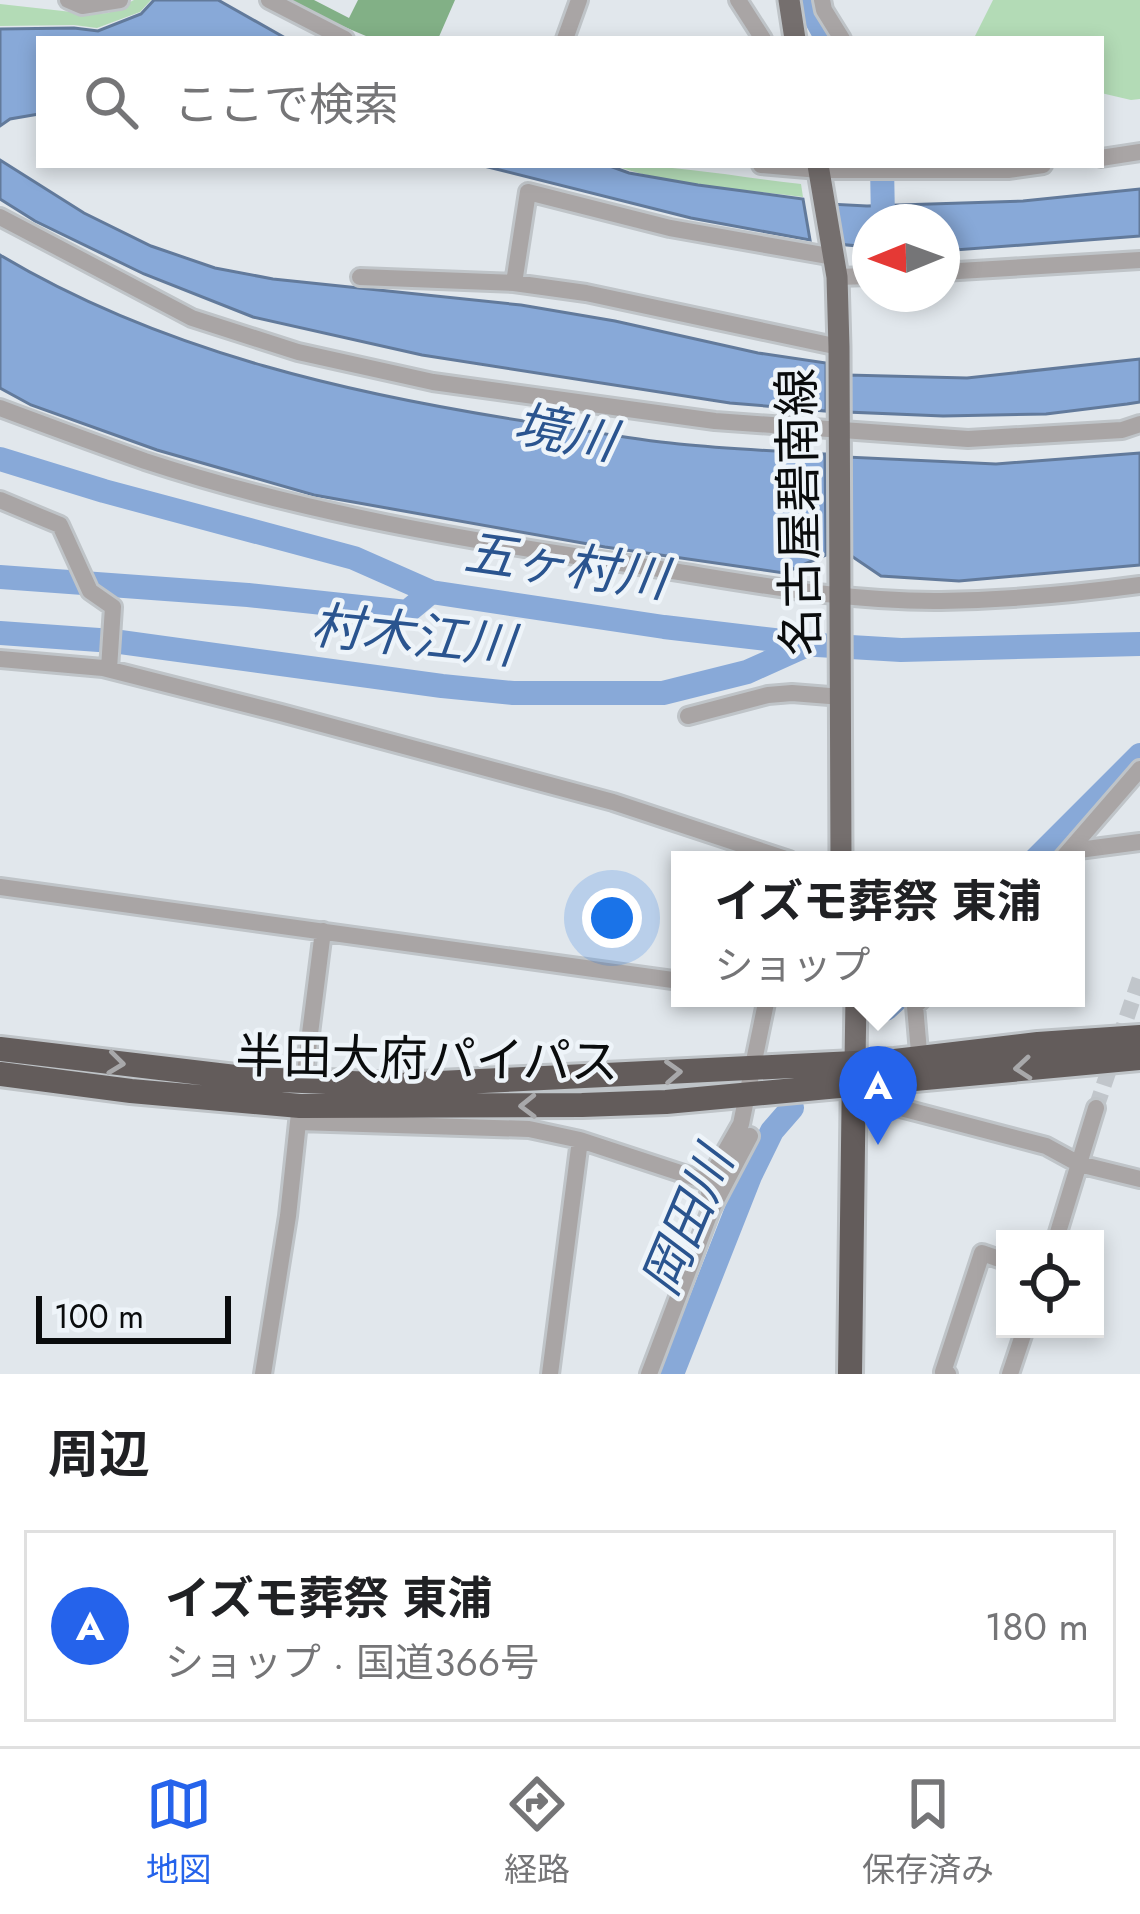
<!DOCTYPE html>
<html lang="ja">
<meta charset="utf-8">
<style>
body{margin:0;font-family:Jost,"Noto Sans JP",sans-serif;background:#f6f6f6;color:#202124}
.controls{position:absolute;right:36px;bottom:36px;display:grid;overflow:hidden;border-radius:0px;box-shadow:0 6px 18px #0003}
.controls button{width:108px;height:108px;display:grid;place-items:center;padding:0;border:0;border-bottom:3px solid #e0e0e0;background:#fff;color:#202124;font:60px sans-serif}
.compass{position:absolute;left:852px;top:204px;width:108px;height:108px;border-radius:50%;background:#fff;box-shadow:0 6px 18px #0003;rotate:269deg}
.scale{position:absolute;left:36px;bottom:30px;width:195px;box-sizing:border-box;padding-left:12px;border:6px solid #0a0c0d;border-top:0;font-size:33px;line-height:42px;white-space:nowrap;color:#0a0c0d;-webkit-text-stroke:9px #eef4f9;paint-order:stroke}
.you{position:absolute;left:612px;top:918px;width:42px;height:42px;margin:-30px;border:9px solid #fff;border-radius:50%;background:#1a73e8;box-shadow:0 0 0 18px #1a73e833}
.badge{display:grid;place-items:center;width:78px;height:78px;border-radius:50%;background:#2563eb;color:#fff;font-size:39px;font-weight:700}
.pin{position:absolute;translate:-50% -99px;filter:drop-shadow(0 3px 6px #0008)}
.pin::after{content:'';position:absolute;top:63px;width:42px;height:36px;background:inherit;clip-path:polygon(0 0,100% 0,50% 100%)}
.popup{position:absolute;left:671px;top:851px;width:414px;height:156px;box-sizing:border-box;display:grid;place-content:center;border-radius:0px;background:#fff;filter:drop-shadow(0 3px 9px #0005);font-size:39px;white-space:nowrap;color:#757577}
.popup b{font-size:45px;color:#202124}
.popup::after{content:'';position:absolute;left:50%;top:100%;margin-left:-24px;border:24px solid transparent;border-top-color:#fff}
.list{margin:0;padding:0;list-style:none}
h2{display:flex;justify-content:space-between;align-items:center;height:156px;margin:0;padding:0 48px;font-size:51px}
h2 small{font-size:39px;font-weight:400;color:#757577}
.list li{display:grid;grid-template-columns:78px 1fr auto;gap:36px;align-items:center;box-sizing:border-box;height:192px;margin:0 24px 24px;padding:0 24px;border:3px solid #e0e0e0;border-radius:0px}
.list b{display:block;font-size:45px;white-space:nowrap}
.list p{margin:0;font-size:39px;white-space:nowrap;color:#757577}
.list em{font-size:39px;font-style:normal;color:#757577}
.icon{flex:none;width:66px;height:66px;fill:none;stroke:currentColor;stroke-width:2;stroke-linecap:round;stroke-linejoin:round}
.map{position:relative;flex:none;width:1140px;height:1374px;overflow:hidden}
.search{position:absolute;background:#fff;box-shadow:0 6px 18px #0003;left:36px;right:36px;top:36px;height:132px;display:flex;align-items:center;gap:30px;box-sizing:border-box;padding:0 42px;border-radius:0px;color:#757577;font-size:45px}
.sheet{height:372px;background:#fff}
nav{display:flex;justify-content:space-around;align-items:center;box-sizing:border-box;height:168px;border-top:3px solid #e0e0e0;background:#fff;font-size:33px;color:#757577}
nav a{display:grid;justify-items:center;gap:6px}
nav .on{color:#2563eb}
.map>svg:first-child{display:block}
</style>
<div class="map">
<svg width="1140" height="1374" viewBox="0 0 1140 1374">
<rect width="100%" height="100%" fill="#e1e7ec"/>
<path fill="#b3dbb6" d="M134 0H151L140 12 97 28 74 25 0 26V4L90 14 108 13Z
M993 0H1140V99L1131 100 1101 93V39L974 38Z
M613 165C676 165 738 177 801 184L803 197C742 189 671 186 613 165Z"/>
<path fill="#82b086" d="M281 0H314L349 18 358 0H455L438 39H373Z"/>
<path fill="#88a9d8" stroke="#627a9b" stroke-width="3" d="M154 0H218L287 39H39V114L10 119 0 126V29L74 28 98 31 141 14Z
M0 160 84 213 151 246 215 268 273 279 521 305 615 321 758 353 826 363V411L730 403 422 355 253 317 144 274 35 221 0 199Z
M480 165H607L629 173 698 185 803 199 810 240 691 218Z
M1140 189V236L942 251V222H870V247L837 244 830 204 867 206 1023 201Z
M0 255C164 353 357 396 544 424 589 431 634 440 679 444 728 449 776 451 825 454L826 555 784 573 605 547 314 495 157 450 31 405 0 388Z
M1140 359V402L1127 404 1046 414 943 416 847 412 848 375 967 378Z
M1140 453V565L959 581 881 576 847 553V457L996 464Z"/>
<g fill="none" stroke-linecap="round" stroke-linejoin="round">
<path stroke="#88a9d8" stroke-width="24" d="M812 0 815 17 827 39
M882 165 883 220
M0 459 104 491 354 558 431 592 664 627 817 645 901 650 1140 644
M0 577 248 595 407 612 431 592
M0 633 113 641 442 686 513 693H663L747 672 807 645
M1035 860 1140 755
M886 1009 898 998
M672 1374 750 1176 772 1131 792 1108"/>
<path stroke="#c1c6cb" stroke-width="16" stroke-dasharray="16 8" stroke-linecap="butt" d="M1096 1108 1140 978"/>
<defs>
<path id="minor" d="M68 0 82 6 120 0
M269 0 345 39
M738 0 763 39
M822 0 824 10 842 39
M565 39 579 0
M1101 158 1140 152
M761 165 819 170H1008L1043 165
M0 217 192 318 298 352 433 382 715 421 968 439 1122 430 1140 424
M942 272 1140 260
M360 277 514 283 586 293 839 347
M837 277 870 276
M514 283 528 192 670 228 834 257
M0 408C48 426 97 444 145 461 304 513 469 541 634 565 735 580 838 602 941 601 1007 600 1074 594 1140 585
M0 500 60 525 90 591 113 607 109 669 103 668
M0 659 103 668 281 713 613 802 789 860
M688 716 768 695 792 693 842 697
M1071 851 1140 842
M1061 860 1140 769
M0 887 680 981
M920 1064 915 1006 923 998
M304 1081 323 931
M854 1112 897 1107 1046 1146 1079 1164 1140 1179
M298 1122 529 1129 580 1140 550 1374
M580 1140 708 1182
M711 1210 750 1136
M1056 1239 1096 1108
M263 1374 288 1216 299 1113
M649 1374 711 1210 708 1182 741 1124 767 998
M948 1374 943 1372 982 1253 1005 1261
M1010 1374 1025 1329"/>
<path id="major" d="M789 0 795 39
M818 165 837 277 839 347 841 860
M855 1063 856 998"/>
<path id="highway" d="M0 1049 252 1079 399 1085 895 1061 1038 1044 1140 1037
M0 1074 131 1091 300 1106 582 1105 666 1102 1140 1058
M850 1374 854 1070"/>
</defs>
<use href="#minor" stroke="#bfc4c8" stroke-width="22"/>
<use href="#major" stroke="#bfc4c8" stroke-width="27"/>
<use href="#highway" stroke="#bfc4c8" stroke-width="30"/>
<use href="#minor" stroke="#a9a5a5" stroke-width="16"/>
<use href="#major" stroke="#756f6e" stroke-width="21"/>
<use href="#highway" stroke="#635c5b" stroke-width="24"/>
</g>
<defs><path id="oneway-chevron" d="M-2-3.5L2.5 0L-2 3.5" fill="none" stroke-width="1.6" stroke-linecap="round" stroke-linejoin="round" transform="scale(3)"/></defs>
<g stroke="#a8a8aa">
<use href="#oneway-chevron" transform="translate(116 1063) rotate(7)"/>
<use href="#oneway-chevron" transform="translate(1023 1068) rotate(175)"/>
<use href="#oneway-chevron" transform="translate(673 1072) rotate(-3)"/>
<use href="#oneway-chevron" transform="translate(528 1106) rotate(179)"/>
</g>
<g text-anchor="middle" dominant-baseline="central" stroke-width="9" stroke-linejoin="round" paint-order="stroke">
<g font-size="48" fill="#0a0c0d" stroke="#eef4f9">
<text transform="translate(799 512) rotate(-91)">名古屋碧南線</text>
<text transform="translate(427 1059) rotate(1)">半田大府パイパス</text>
</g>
<g font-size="51" font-style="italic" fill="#2a548f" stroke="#eef4f9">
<text transform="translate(565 432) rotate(11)">境川</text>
<text transform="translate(566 565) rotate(8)">五ヶ村川</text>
<text transform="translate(413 635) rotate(6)">村木江川</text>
<text transform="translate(687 1221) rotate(-67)">岡田川</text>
</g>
</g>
</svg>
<div class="controls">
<button><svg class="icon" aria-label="locate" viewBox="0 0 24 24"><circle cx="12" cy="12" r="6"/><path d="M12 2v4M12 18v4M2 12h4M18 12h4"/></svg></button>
</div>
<svg class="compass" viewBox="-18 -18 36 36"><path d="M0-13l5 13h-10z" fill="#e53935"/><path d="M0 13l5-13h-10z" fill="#757577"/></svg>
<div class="scale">100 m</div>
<div class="you"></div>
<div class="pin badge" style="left:878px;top:1145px">A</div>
<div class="popup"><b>イズモ葬祭 東浦</b>ショップ</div>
<div class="search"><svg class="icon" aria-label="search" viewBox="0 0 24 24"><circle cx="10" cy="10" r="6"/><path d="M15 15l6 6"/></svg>ここで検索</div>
</div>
<section class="sheet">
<h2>周辺<small></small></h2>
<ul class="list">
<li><span class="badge">A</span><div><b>イズモ葬祭 東浦</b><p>ショップ · 国道366号</p></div><em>180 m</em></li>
</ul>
</section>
<nav>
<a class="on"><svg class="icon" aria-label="map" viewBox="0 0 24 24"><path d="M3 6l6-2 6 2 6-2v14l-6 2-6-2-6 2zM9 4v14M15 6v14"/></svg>地図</a>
<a><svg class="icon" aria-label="directions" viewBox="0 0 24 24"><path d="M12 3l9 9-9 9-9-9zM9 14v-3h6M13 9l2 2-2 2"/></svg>経路</a>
<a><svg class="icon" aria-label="saved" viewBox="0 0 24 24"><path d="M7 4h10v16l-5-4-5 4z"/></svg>保存済み</a>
</nav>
